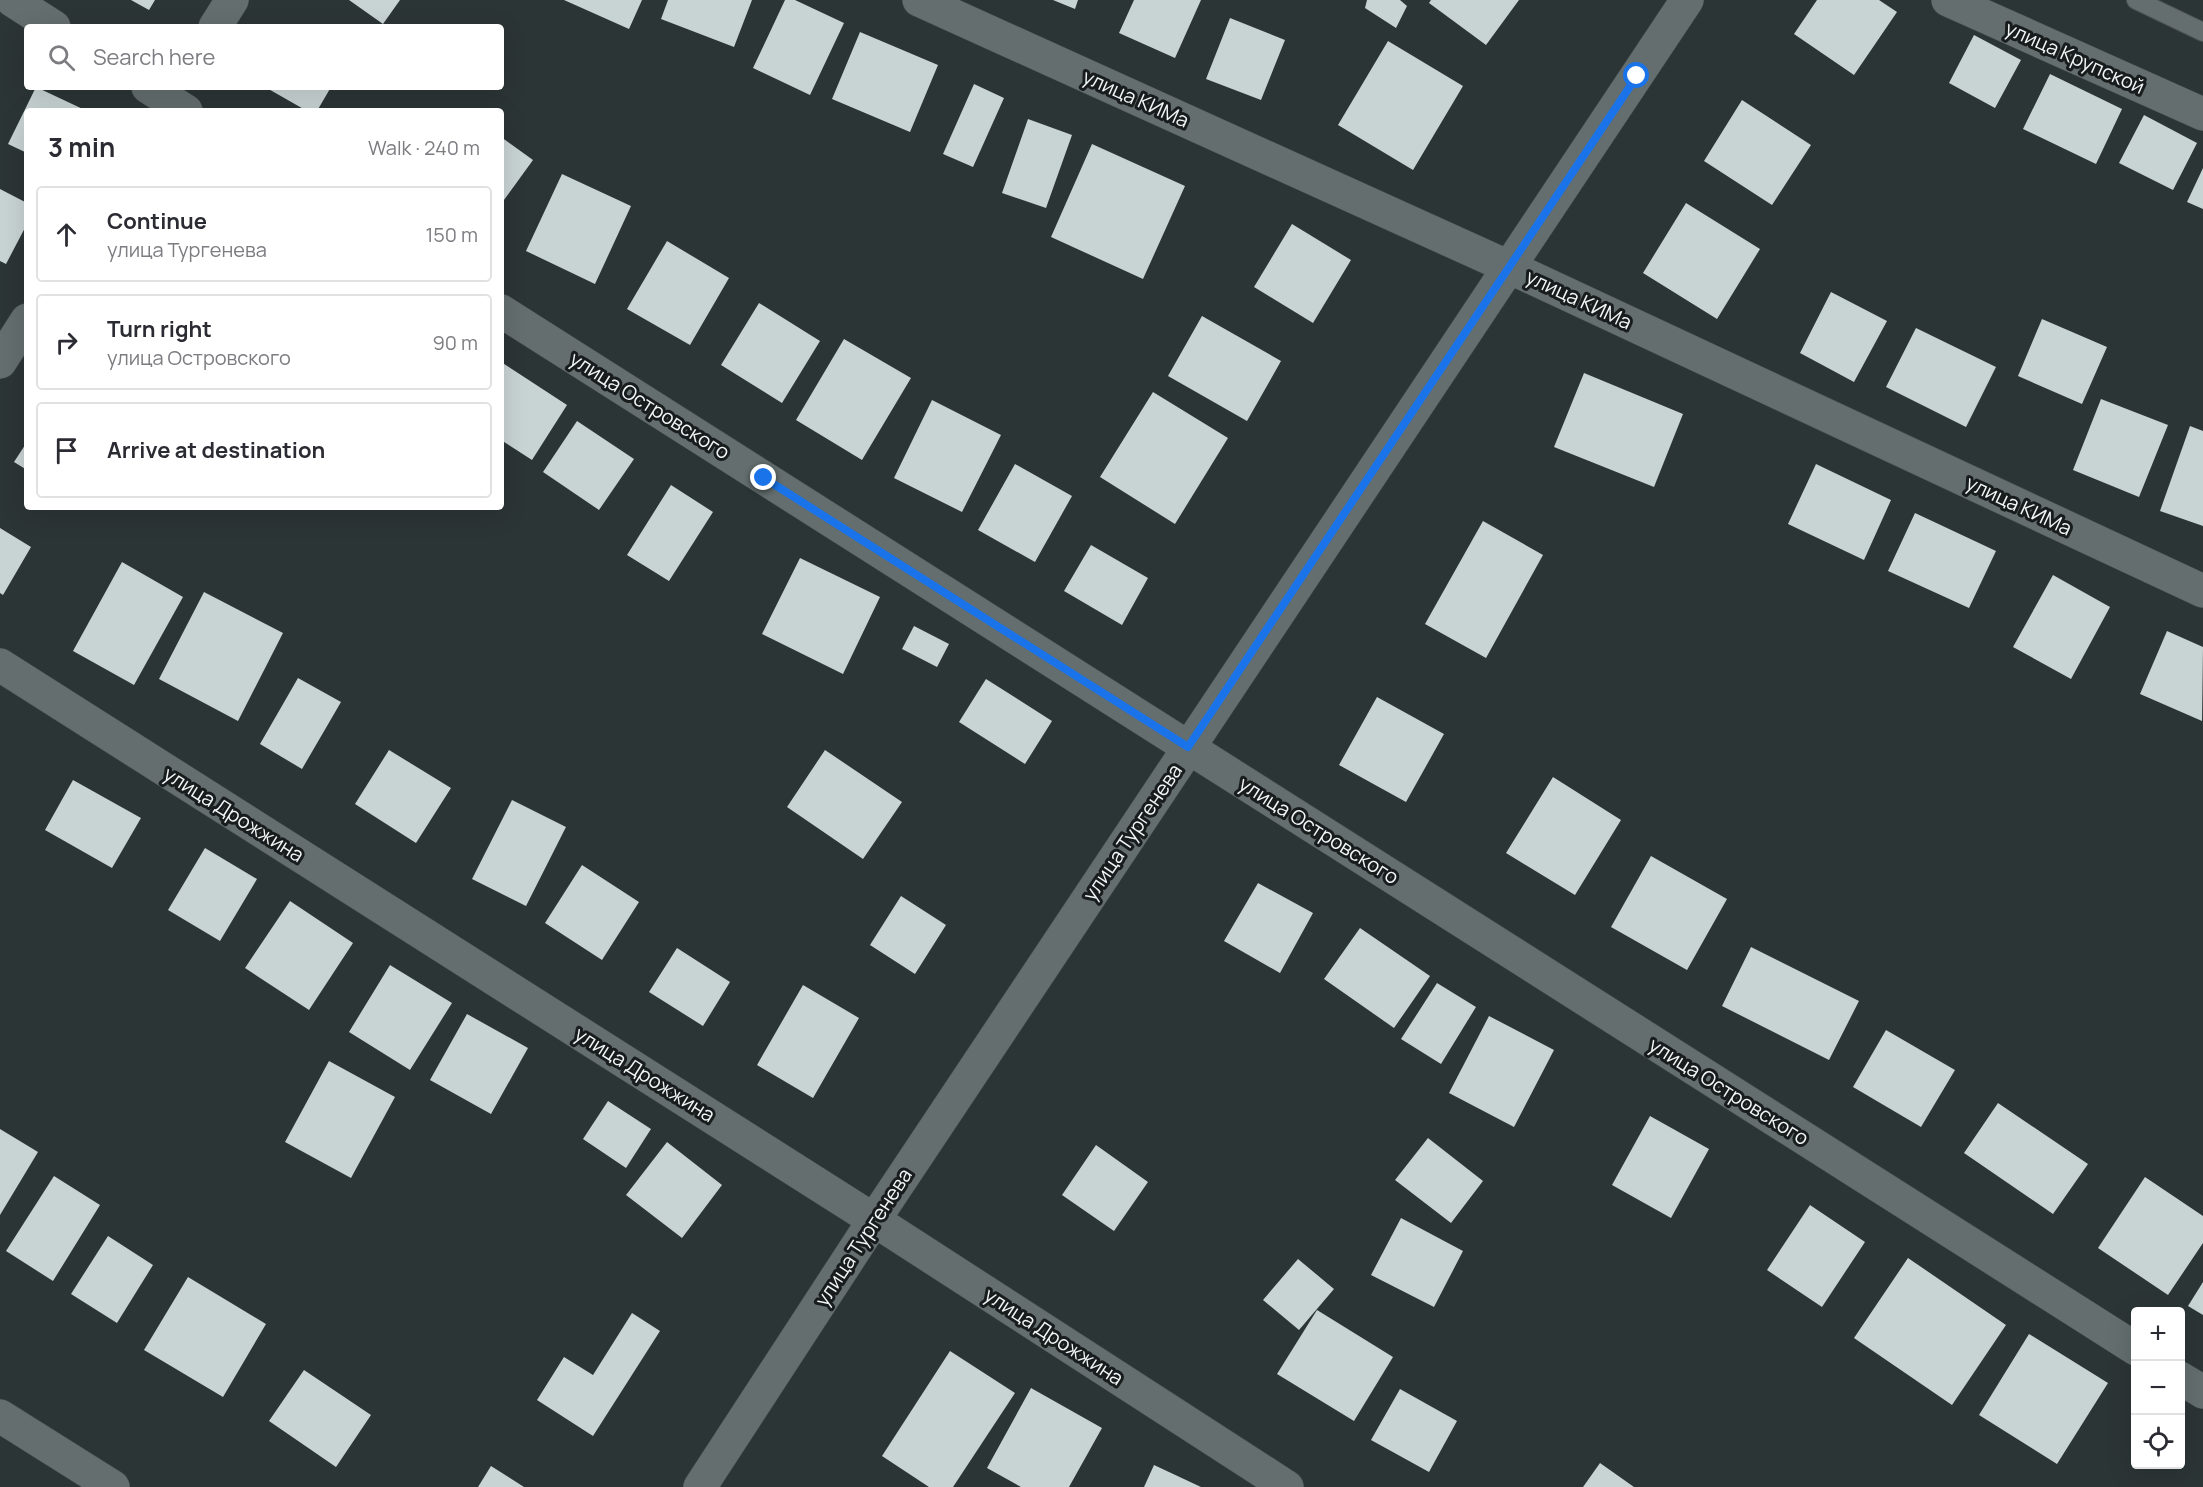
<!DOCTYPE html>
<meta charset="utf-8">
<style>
body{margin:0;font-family:Manrope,sans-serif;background:#f2f2f3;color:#2b2b33}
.controls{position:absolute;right:18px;bottom:18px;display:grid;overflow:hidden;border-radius:6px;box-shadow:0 6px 24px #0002}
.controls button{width:54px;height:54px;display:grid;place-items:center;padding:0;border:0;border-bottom:2px solid #e1e1e2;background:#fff;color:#2b2b33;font:30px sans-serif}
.stop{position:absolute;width:18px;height:18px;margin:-14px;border:4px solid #1a73e8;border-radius:50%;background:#fff}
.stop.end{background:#1a73e8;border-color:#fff;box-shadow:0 2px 6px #0008}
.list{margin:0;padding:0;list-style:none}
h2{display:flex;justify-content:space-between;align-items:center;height:78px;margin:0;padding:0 24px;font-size:26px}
h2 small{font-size:20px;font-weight:400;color:#7c7c81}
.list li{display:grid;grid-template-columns:39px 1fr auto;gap:18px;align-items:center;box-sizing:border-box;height:96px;margin:0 12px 12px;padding:0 12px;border:2px solid #e1e1e2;border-radius:6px}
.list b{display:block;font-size:22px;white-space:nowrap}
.list p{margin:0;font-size:20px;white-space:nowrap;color:#7c7c81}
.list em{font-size:20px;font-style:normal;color:#7c7c81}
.icon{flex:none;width:33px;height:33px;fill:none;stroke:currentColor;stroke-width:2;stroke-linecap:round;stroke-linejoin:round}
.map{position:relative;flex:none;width:2203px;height:1487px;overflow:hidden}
.search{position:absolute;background:#fff;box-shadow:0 6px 24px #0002;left:24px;top:24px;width:480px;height:66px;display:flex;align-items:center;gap:15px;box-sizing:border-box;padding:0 21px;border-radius:6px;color:#7c7c81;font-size:22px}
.panel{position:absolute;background:#fff;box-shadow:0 6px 24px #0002;left:24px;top:108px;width:480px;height:402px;border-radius:6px}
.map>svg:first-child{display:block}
</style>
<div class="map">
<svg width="2203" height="1487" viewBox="0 0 2203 1487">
<rect width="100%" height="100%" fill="#2c3536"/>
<path fill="#c8d3d3" d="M131 0H155L149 10Z
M349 0H400L383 24Z
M564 0H642L629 29Z
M668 0H752L734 47 661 19Z
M785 0H795L844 23 810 95 753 68Z
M1053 0H1078L1075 9Z
M1134 0H1201L1175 58 1119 33Z
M1367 0H1400L1407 6 1396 28 1365 8Z
M1431 0H1519L1486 45 1429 3Z
M1817 0H1879L1897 12 1854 75 1794 34Z
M1230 18 1285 40 1261 100 1206 79Z
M860 32 938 65 910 132 832 99Z
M1974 35 2021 60 1995 108 1949 83Z
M1388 41 1463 86 1413 170 1338 125Z
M2050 74 2122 109 2096 164 2023 129Z
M974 84 1004 98 973 167 943 154Z
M36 87 87 111H27V153L8 144Z
M265 87H331L317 111H307Z
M1742 100 1811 145 1772 205 1704 161Z
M2144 115 2197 143 2173 190 2119 163Z
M1028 119 1072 135 1046 208 1002 193Z
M501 137 533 160 501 204Z
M1092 144 1185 186 1143 279 1051 237Z
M2203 168V209L2187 202Z
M562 174 631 206 595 284 526 251Z
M0 189 27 203V224L6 264 0 261Z
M1686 203 1760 249 1717 319 1643 273Z
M1292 224 1351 260 1313 323 1254 287Z
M667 241 729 278 690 345 627 309Z
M1831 292 1887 321 1854 382 1800 353Z
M759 303 820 341 782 403 721 365Z
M1202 316 1281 361 1247 421 1168 376Z
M2042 319 2107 347 2082 404 2018 376Z
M1916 328 1996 367 1966 427 1886 387Z
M844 339 911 378 862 460 796 420Z
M501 362 567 405 532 460 501 440Z
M1584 373 1683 414 1654 487 1554 447Z
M1153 392 1228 438 1175 524 1100 477Z
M2101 399 2168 425 2139 497 2073 470Z
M932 400 1001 435 962 512 894 478Z
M577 421 634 459 599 510 543 472Z
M2190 426 2203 431V526L2160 511Z
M27 442V470L14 462Z
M1015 464 1072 496 1035 562 978 530Z
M1816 464 1891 500 1864 560 1788 524Z
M671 485 713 512 669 581 627 555Z
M1915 513 1996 551 1969 608 1888 571Z
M1483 521 1543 555 1486 658 1425 624Z
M0 528 31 547 3 595 0 593Z
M1091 545 1148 578 1122 625 1064 591Z
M800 558 880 597 843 674 762 634Z
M122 562 183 597 134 685 73 651Z
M2053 575 2110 607 2071 679 2013 647Z
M204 592 283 633 238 721 159 679Z
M914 626 949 644 937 667 902 649Z
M2167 631 2203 647 2202 721 2140 694Z
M298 678 341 702 302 769 260 744Z
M986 679 1052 721 1025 764 959 722Z
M1377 697 1444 734 1406 802 1339 765Z
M389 750 451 788 416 843 355 804Z
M825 750 902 802 863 859 787 807Z
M1553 777 1621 820 1575 895 1506 853Z
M73 780 141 818 112 868 45 830Z
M512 800 566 827 526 906 472 879Z
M205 848 257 879 220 941 168 910Z
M1651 856 1727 899 1687 970 1611 927Z
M582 865 639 902 602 960 545 923Z
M1258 883 1313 913 1280 973 1224 941Z
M901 896 946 925 915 974 870 945Z
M290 901 353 943 309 1010 245 968Z
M1360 928 1430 976 1394 1028 1324 979Z
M1751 947 1859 1001 1829 1060 1722 1006Z
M677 948 730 982 703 1026 649 992Z
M390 965 452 1003 410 1070 349 1032Z
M1437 983 1476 1007 1441 1064 1401 1039Z
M803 985 859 1018 813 1098 757 1065Z
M467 1014 528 1048 491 1114 430 1080Z
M1489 1016 1554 1050 1514 1127 1449 1093Z
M1886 1030 1955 1070 1921 1127 1853 1087Z
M329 1061 395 1097 351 1178 285 1142Z
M608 1101 651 1129 626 1168 583 1139Z
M1998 1103 2088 1164 2053 1214 1964 1153Z
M1650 1116 1709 1149 1671 1218 1612 1185Z
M0 1129 38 1152 0 1215Z
M1428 1138 1483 1181 1451 1223 1395 1180Z
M667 1142 722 1185 682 1238 626 1195Z
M1096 1145 1148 1182 1114 1231 1062 1195Z
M54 1176 100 1205 53 1281 6 1251Z
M2145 1177 2203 1216V1243L2168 1295 2098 1248Z
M1810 1205 1865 1242 1822 1307 1767 1270Z
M1401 1218 1463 1251 1434 1307 1371 1275Z
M108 1236 153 1265 117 1323 71 1294Z
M1908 1258 2006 1325 1952 1405 1854 1338Z
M1298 1259 1334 1289 1299 1330 1263 1300Z
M188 1277 266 1324 223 1397 144 1350Z
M2203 1282V1315L2188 1306Z
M1317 1310 1393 1357 1354 1421 1277 1374Z
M632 1313 660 1331 593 1436 537 1400 564 1357 593 1375Z
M2029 1334 2108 1383 2057 1464 1979 1415Z
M950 1351 1015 1393 953 1487H929L882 1456Z
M304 1370 371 1415 336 1467 269 1421Z
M1031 1388 1102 1428 1069 1487H1021L987 1468Z
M1400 1389 1457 1421 1429 1472 1371 1440Z
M1600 1463 1634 1487H1583Z
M1154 1465 1201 1487H1144Z
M491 1466 524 1487H478Z"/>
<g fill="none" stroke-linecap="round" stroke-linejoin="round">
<defs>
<path id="lane" d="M2136 0 2203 32"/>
<path id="street" d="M12 0 54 27
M919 0 1511 268 2203 591
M1948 0 2203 114
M215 27 232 0
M148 87 186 111
M501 311 2136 1349
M0 362 27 320
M0 665 874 1220 1287 1487
M2180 1378 2203 1392
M700 1487 874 1220 1687 0"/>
<path id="secondary" d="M0 1416 113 1487"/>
</defs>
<use href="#lane" stroke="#495151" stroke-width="20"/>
<use href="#street" stroke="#495151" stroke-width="34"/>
<use href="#secondary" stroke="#495151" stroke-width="34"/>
<use href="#lane" stroke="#646e6e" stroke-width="18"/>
<use href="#street" stroke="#646e6e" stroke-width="33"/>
<use href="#secondary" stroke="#646e6e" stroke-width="33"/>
</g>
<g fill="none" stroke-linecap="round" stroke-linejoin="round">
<path stroke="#1a73e8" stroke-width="8" d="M764 478 1188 747 1637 76"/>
</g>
<g text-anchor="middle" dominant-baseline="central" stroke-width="6" stroke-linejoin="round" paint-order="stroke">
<g font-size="20" fill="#f1f6f6" stroke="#181c1c">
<text transform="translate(2075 57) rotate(24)">улица Крупской</text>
<text transform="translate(1136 98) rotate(24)">улица КИМа</text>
<text transform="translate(1579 299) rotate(25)">улица КИМа</text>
<text transform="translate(650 405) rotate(32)">улица Островского</text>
<text transform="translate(2019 505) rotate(25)">улица КИМа</text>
<text transform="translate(234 814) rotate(32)">улица Дрожжина</text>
<text transform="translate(1319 830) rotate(32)">улица Островского</text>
<text transform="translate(1132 832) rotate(-56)">улица Тургенева</text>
<text transform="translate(645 1074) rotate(32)">улица Дрожжина</text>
<text transform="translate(1729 1091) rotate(32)">улица Островского</text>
<text transform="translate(863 1237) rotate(-57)">улица Тургенева</text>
<text transform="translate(1054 1336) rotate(33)">улица Дрожжина</text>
</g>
</g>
</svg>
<div class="controls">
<button>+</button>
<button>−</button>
<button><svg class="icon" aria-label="locate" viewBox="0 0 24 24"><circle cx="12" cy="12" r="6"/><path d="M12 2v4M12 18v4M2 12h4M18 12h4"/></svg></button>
</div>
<div class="stop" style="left:1637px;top:76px"></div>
<div class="stop end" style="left:764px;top:478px"></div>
<div class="search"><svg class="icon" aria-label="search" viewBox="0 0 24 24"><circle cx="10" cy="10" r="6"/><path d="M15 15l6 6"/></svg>Search here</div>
<section class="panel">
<h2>3 min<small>Walk · 240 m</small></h2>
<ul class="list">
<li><svg class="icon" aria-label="ahead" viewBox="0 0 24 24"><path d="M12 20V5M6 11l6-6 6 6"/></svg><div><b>Continue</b><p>улица Тургенева</p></div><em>150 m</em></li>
<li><svg class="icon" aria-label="right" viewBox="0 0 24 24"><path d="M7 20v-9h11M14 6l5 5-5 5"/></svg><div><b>Turn right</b><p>улица Островского</p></div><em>90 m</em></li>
<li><svg class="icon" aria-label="arrive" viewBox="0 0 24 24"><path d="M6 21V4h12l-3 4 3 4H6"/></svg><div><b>Arrive at destination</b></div></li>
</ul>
</section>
</div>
